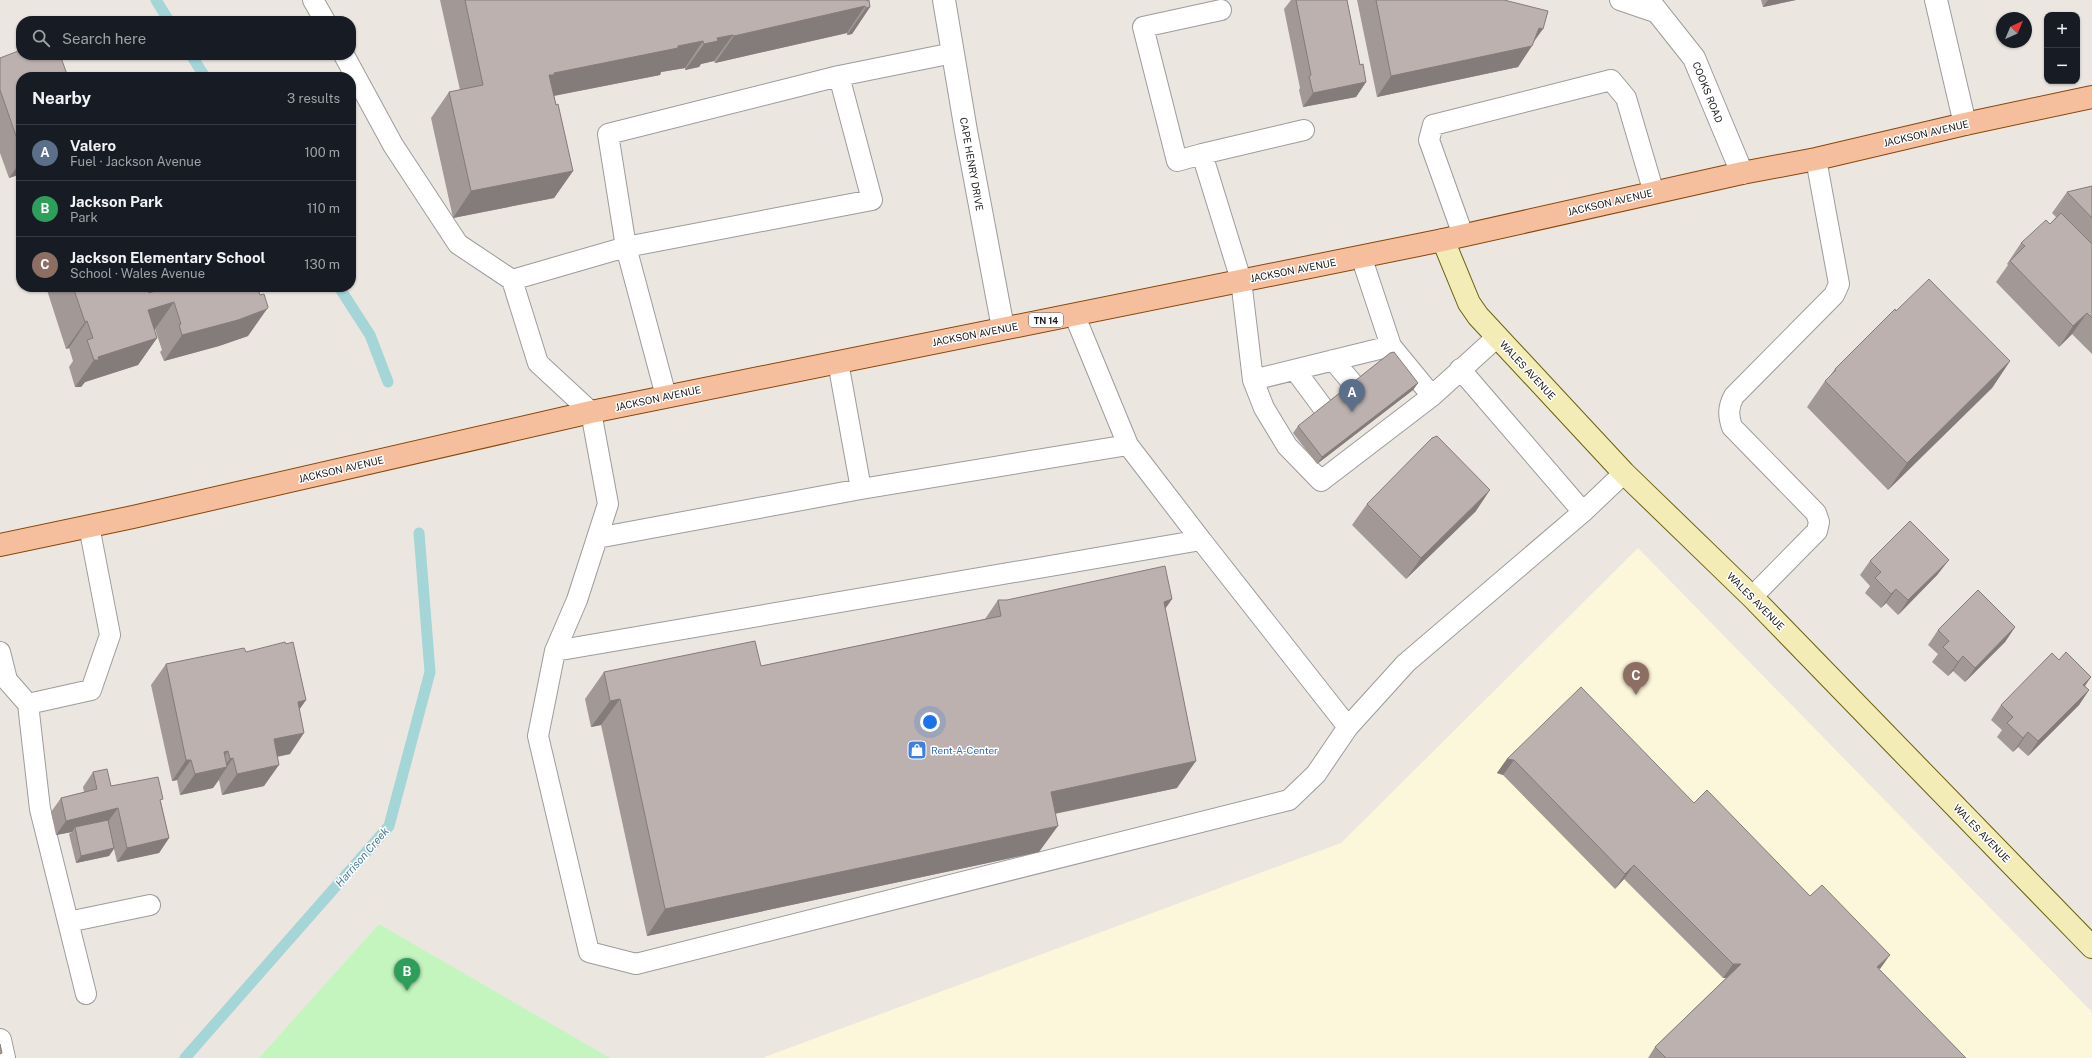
<!DOCTYPE html>
<meta charset="utf-8">
<style>
body{margin:0;font-family:"Public Sans",sans-serif;background:#242831;color:#f1f3f6}
.controls{position:absolute;right:12px;top:12px;display:grid;overflow:hidden;border-radius:8px;box-shadow:0 1px 3px #0004}
.controls button{width:36px;height:36px;display:grid;place-items:center;padding:0;border:0;border-bottom:1px solid #363941;background:#171b24;color:#f1f3f6;font:20px sans-serif}
.compass{position:absolute;left:1996px;top:12px;width:36px;height:36px;border-radius:50%;background:#171b24;box-shadow:0 1px 3px #0004;rotate:44deg}
.you{position:absolute;left:930px;top:722px;width:14px;height:14px;margin:-10px;border:3px solid #fff;border-radius:50%;background:#1a73e8;box-shadow:0 0 0 6px #1a73e833}
.badge{display:grid;place-items:center;width:26px;height:26px;border-radius:50%;background:#0b8043;color:#fff;font-size:13px;font-weight:700}
.pin{position:absolute;translate:-50% -33px;filter:drop-shadow(0 1px 2px #0008)}
.pin::after{content:'';position:absolute;top:21px;width:14px;height:12px;background:inherit;clip-path:polygon(0 0,100% 0,50% 100%)}
.list{margin:0;padding:0;list-style:none}
h2{display:flex;justify-content:space-between;align-items:center;height:52px;margin:0;padding:0 16px;font-size:17px}
h2 small{font-size:13px;font-weight:400;color:#9ea1a6}
.list li{display:grid;grid-template-columns:26px 1fr auto;gap:12px;align-items:center;box-sizing:border-box;height:56px;padding:0 16px;border-top:1px solid #363941}
.list b{display:block;font-size:15px;white-space:nowrap}
.list p{margin:0;font-size:13px;white-space:nowrap;color:#9ea1a6}
.list em{font-size:13px;font-style:normal;color:#9ea1a6}
.icon{flex:none;width:22px;height:22px;fill:none;stroke:currentColor;stroke-width:2;stroke-linecap:round;stroke-linejoin:round}
.map{position:relative;flex:none;width:2092px;height:1058px;overflow:hidden}
.search{position:absolute;background:#171b24;box-shadow:0 1px 3px #0004;left:16px;top:16px;width:340px;height:44px;display:flex;align-items:center;gap:10px;box-sizing:border-box;padding:0 14px;border-radius:16px;color:#9ea1a6;font-size:15px}
.panel{position:absolute;background:#171b24;box-shadow:0 1px 3px #0004;left:16px;top:72px;width:340px;height:220px;border-radius:16px}
.map>svg:first-child{display:block}
</style>
<div class="map">
<svg width="2092" height="1058" viewBox="0 0 2092 1058">
<rect width="100%" height="100%" fill="#ece6e1"/>
<path fill="#fcf6da" d="M1638 548 2092 1012V1058H762L1341 843Z"/>
<path fill="#c5f5bf" d="M379 924 610 1058H259Z"/>
<g fill="none" stroke-linecap="round" stroke-linejoin="round">
<path stroke="#a4d5d7" stroke-width="11" d="M156 0 169 21
M191 55 205 77
M339 287 370 335 388 382
M185 1058 389 826 430 672 419 533"/>
<defs>
<path id="lane" d="M313 0 325 21
M1620 0 1658 13
M344 55 393 145 458 244 512 280 538 363 591 412 608 504 577 600 555 651 538 736 589 952 636 964 1289 800 1316 774 1348 727 1406 663 1583 512 1624 473
M1304 130 1202 154 1241 280 1253 380 1391 346 1361 256
M1202 154 1177 161 1143 27 1221 10
M1463 235 1429 140 1433 125 1611 80 1626 98 1654 193
M512 280 626 247 608 134 839 76
M1074 314 1128 445
M1391 346 1432 396 1497 337
M1333 360 1354 385
M838 362 861 489
M1460 369 1583 512
M1295 370 1324 409
M1253 380 1264 408 1287 446 1321 481 1432 396
M666 396 626 247 872 200 839 76 953 53
M1201 540 1348 727
M1752 597 1817 531 1819 522 1816 513 1732 427C1728 415 1728 407 1734 396L1834 295 1839 284 1816 159
M555 651 1201 540 1128 445 861 489 597 538
M0 652 7 680 28 704 91 690 110 635 89 526
M28 704 40 809 86 994
M68 922 150 905"/>
<path id="street" d="M944 0 966 131 1003 328
M1648 0 1694 58 1742 173
M1936 0 1965 124
M0 1040 4 1058"/>
<path id="secondary" d="M1443 240 1469 303 1478 316 1624 473 1752 597 2092 947"/>
<path id="primary" d="M0 545 133 517 591 412 1443 240 1742 173 1816 159 1965 124 2092 97"/>
</defs>
<use href="#lane" stroke="#9c9c9c" stroke-width="22"/>
<use href="#street" stroke="#9c9c9c" stroke-width="24"/>
<use href="#secondary" stroke="#68610c" stroke-width="24"/>
<use href="#primary" stroke="#88470a" stroke-width="24"/>
<use href="#lane" stroke="#fff" stroke-width="20"/>
<use href="#street" stroke="#fff" stroke-width="22"/>
<use href="#secondary" stroke="#f4ecb7" stroke-width="22"/>
<use href="#primary" stroke="#f5bf9d" stroke-width="22"/>
</g>
<path fill="#a29896" d="M440 0H867L870 7 852 34 847 35V33L715 63 714 61 701 64 699 67 685 70V68L661 72 660 75 554 96 573 171 554 198 453 218 431 118 449 92 460 90Z
M1291 0H1347L1360 65 1366 82 1356 97 1303 107 1299 90 1300 88 1284 9Z
M1357 0H1504L1534 41 1518 67 1377 97Z
M1761 0H1796L1763 7Z
M0 58 21 77V174L9 178 0 153Z
M2092 186V354L2072 334 2059 347 1996 282 2008 265 2007 264 2021 243 2050 224 2056 217 2052 213 2067 192Z
M46 287H257L248 336 219 346 164 361 160 352 162 350 155 329H154L157 338 138 365 85 382 81 387H75L69 367 73 361 69 348 66 349Z
M1896 311 2010 361 1992 388 1888 490 1807 407 1825 381 1829 377 1835 369Z
M1418 383 1413 390 1317 464 1293 433 1298 426Z
M1367 504 1476 511 1406 579 1352 525Z
M1870 561 1938 574 1898 615 1886 603 1881 608 1865 593 1870 586 1860 575Z
M1172 599 1165 609 1177 788 1055 814 1039 852 647 936 601 725 591 727 585 699 604 672 761 666 985 619 998 600Z
M2015 627 2005 642 1965 682 1953 671 1948 676 1932 662 1938 654 1928 645 1938 630Z
M246 652 306 700 299 710 290 754 277 757 264 786 222 795 219 780 213 788 180 795 177 780 172 781 151 685 166 664Z
M2085 686 2089 690 2079 705 2028 756 2018 747 2013 752 1997 737 2002 730 1991 720 2001 705Z
M1507 759 1694 803 1879 969 1966 1058H1648L1655 1047 1726 978H1723L1624 879 1615 889 1503 775 1497 773Z
M93 772 111 786 161 802 169 838 159 853 117 862 114 849 109 856 76 863 69 834 72 832 56 835 51 812 61 798 84 792 83 787Z"/>
<path fill="#847c7a" d="M1768 0H1796L1763 7Z
M865 6 847 33 715 63 734 36Z
M870 7 852 34 847 35 866 8Z
M1539 28 1543 29 1530 47 1532 46 1518 67 1377 97 1391 76Z
M733 35 714 61 701 64 699 67 685 70 704 44 717 38Z
M703 41 685 68 661 72 660 75 537 99 549 75 554 73Z
M1366 82 1356 97 1303 107 1313 93Z
M21 161V174L9 178Z
M573 171 554 198 453 218 471 191Z
M174 302 155 329 130 336 148 310Z
M267 309 248 336 219 346 164 361 182 335Z
M2087 313 2072 334 2059 347 2073 326Z
M87 321 69 348 66 349 85 322Z
M157 338 138 365 85 382 81 387H75L94 360 98 357Z
M2010 361 1992 388 1888 490 1907 463Z
M1418 383 1413 390 1317 464 1322 457Z
M1490 490 1476 511 1406 579 1421 558Z
M1949 560 1938 574 1898 615 1908 600Z
M1896 589 1886 603 1881 608 1891 594Z
M1172 599 1153 626 1164 602Z
M2015 627 2005 642 1965 682 1975 668Z
M1963 656 1953 671 1948 676 1958 662Z
M2091 677 2081 692 2083 685Z
M2089 690 2079 705 2028 756 2038 741Z
M620 699 601 725 591 727 610 701Z
M306 700 291 721 298 702Z
M2028 732 2018 747 2013 752 2023 738Z
M304 733 290 754 259 760 274 739Z
M228 751 214 770 223 768 230 759 233 758 226 768 227 767 213 788 180 795 195 774 224 752Z
M1507 759 1514 760 1503 775 1497 773Z
M186 760H191L177 780 172 781Z
M1196 761 1177 788 1033 818 1051 792Z
M279 765 264 786 222 795 237 774Z
M118 808 107 823 75 827 72 832 56 835 66 821Z
M1058 826 1039 852 647 936 665 909Z
M169 838 159 853 117 862 127 848Z
M114 848 109 856 76 863 81 856Z
M1634 865 1624 879 1615 889 1625 874Z
M1890 955 1880 969 1877 967Z
M1733 964H1741L1731 978H1723Z"/>
<path fill="#bcb1ae" stroke="#847c7a" d="M465 0H867V1L869 0 870 7 866 8 865 6 734 36 733 35 717 38 718 41 704 44 703 41 678 46V48L554 73V75H549L556 105 558 104 573 171 471 191 449 92 483 85Z
M1296 0H1347L1360 65 1363 64 1366 82 1313 93 1309 76 1311 75Z
M1376 0H1504L1548 11 1543 29 1539 28 1532 46 1391 76Z
M21 50V55H60L68 77H21V150L0 90V58Z
M2092 186V218L2067 192Z
M2061 213 2092 244V318L2087 313 2073 326 2010 261 2025 246 2021 243 2046 220 2050 224Z
M1929 279 2010 361 1907 463 1825 381 1836 370 1835 369 1895 309 1896 311Z
M73 287H147L149 293 166 287H257L260 295 264 294 268 307 267 309 238 320 182 335 179 325 181 324 174 302 148 310 157 338 98 357 99 360H94L87 340 93 338 87 321 85 322Z
M1394 352 1418 383 1322 457 1298 426 1390 353Z
M1437 436 1490 490 1421 558 1367 504 1432 438Z
M1910 521 1949 560 1908 600 1896 589 1891 594 1875 578 1881 572 1870 561Z
M1165 566 1172 599 1164 602 1196 761 1051 792 1058 826 665 909 620 699 610 701 604 672 755 641 761 666 1001 616 998 600H1007Z
M1978 590 2015 627 1975 668 1963 656 1958 662 1943 647 1949 641 1938 630Z
M285 642 286 644 293 642 306 700 298 702 304 733 274 739 279 765 237 774 233 758 230 759 228 751 224 752 227 767 195 774 191 760H186L166 664 244 648 246 652Z
M2066 652 2091 677 2083 685 2089 690 2038 741 2028 732 2023 738 2007 723 2013 717 2001 705 2052 653 2059 660Z
M1581 687 1694 803 1707 790 1810 896 1822 885 1890 955 1877 967 1966 1058H1666L1655 1047 1741 964H1733L1634 865 1625 874 1514 760 1507 759Z
M107 769 111 786 158 777 163 799 160 800 169 838 127 848 118 808 66 821 61 798 97 789 93 772Z
M108 820 114 848 81 856 75 827Z
M0 1044 2 1053 0 1054Z"/>
<defs>
<symbol id="shop-square" viewBox="-11 -11 22 22"><rect x="-9" y="-9" width="18" height="18" rx="4" fill="#3f7fe0" stroke="#fff"/><path d="M-5-2.5h2.3a2.7 3.5 0 0 1 5.4 0H5L5.5 6h-11ZM-1.5-2.5h3a1.5 2.3 0 0 0-3 0Z" fill="#fff"/></symbol>
</defs>
<g fill-rule="evenodd">
<use href="#shop-square" x="906" y="739" width="22" height="22"/>
</g>
<g text-anchor="middle" dominant-baseline="central" stroke-width="3" stroke-linejoin="round" paint-order="stroke">
<rect fill="#fff" stroke="#5f5f5f" stroke-width="1" x="1029" y="313" width="34" height="14" rx="3"/>
<g font-size="9" font-weight="bold" fill="#1b1b1b">
<text x="1046" y="320">TN 14</text>
</g>
<g font-size="10" fill="#1b1b1b" stroke="#fff">
<text transform="translate(1708 92) rotate(68)">COOKS ROAD</text>
<text transform="translate(1926 133) rotate(-13)">JACKSON AVENUE</text>
<text transform="translate(972 164) rotate(80)">CAPE HENRY DRIVE</text>
<text transform="translate(1610 202) rotate(-13)">JACKSON AVENUE</text>
<text transform="translate(1293 270) rotate(-11)">JACKSON AVENUE</text>
<text transform="translate(975 334) rotate(-11)">JACKSON AVENUE</text>
<text transform="translate(1528 370) rotate(47)">WALES AVENUE</text>
<text transform="translate(658 398) rotate(-12)">JACKSON AVENUE</text>
<text transform="translate(341 469) rotate(-13)">JACKSON AVENUE</text>
<text transform="translate(1756 601) rotate(45)">WALES AVENUE</text>
<text transform="translate(1982 833) rotate(46)">WALES AVENUE</text>
</g>
<g font-size="10" fill="#366cbe" stroke="#fff" text-anchor="start">
<text x="931" y="750">Rent-A-Center</text>
</g>
<g font-size="11" font-style="italic" fill="#497c94" stroke="#fff">
<text transform="translate(362 857) rotate(-49)">Harrison Creek</text>
</g>
</g>
</svg>
<div class="controls">
<button>+</button>
<button>−</button>
</div>
<svg class="compass" viewBox="-18 -18 36 36"><path d="M0-13l5 13h-10z" fill="#e53935"/><path d="M0 13l5-13h-10z" fill="#9ea1a6"/></svg>
<div class="you"></div>
<div class="pin badge" style="left:1352px;top:412px;background:#5c6f8a">A</div>
<div class="pin badge" style="left:407px;top:991px;background:#2e9e5b">B</div>
<div class="pin badge" style="left:1636px;top:695px;background:#8d6e63">C</div>
<div class="search"><svg class="icon" aria-label="search" viewBox="0 0 24 24"><circle cx="10" cy="10" r="6"/><path d="M15 15l6 6"/></svg>Search here</div>
<section class="panel">
<h2>Nearby<small>3 results</small></h2>
<ul class="list">
<li><span class="badge" style="background:#5c6f8a">A</span><div><b>Valero</b><p>Fuel · Jackson Avenue</p></div><em>100 m</em></li>
<li><span class="badge" style="background:#2e9e5b">B</span><div><b>Jackson Park</b><p>Park</p></div><em>110 m</em></li>
<li><span class="badge" style="background:#8d6e63">C</span><div><b>Jackson Elementary School</b><p>School · Wales Avenue</p></div><em>130 m</em></li>
</ul>
</section>
</div>
